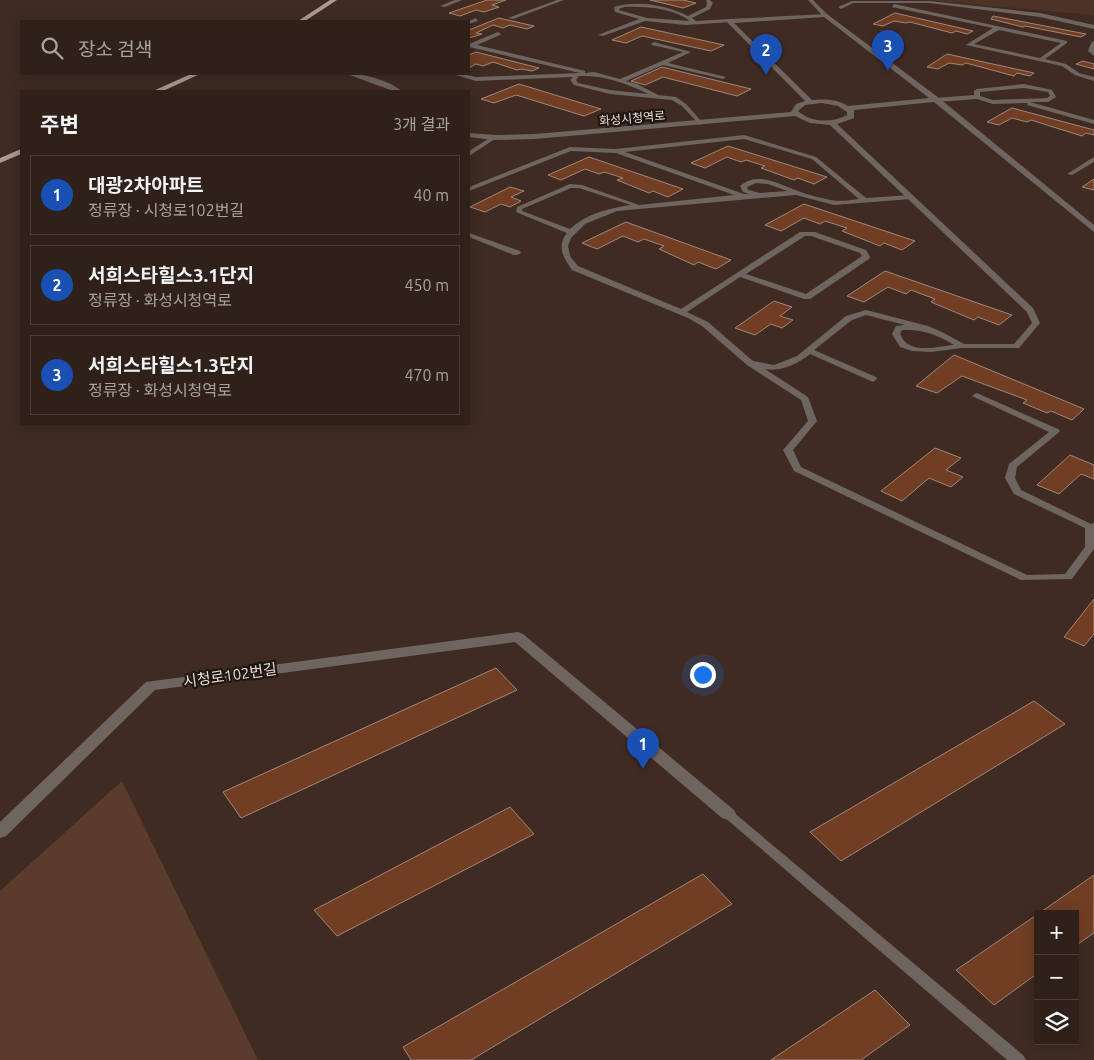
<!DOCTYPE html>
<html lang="ko">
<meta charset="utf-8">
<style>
body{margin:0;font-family:Ubuntu,"Noto Sans KR",sans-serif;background:#372823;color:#f1f3f6}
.controls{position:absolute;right:15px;bottom:15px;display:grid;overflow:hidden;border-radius:0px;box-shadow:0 2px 12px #0003}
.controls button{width:45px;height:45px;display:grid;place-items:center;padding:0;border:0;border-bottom:1px solid #4a3e39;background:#2f201a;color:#f1f3f6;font:25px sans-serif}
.you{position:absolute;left:702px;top:674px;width:18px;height:18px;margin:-12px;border:4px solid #fff;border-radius:50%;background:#1a73e8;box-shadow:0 0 0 8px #1a73e833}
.badge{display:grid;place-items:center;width:32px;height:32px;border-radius:50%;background:#8abafc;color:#fff;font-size:16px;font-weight:700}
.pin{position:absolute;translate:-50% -41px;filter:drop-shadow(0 1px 2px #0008)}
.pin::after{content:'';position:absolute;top:26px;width:18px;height:15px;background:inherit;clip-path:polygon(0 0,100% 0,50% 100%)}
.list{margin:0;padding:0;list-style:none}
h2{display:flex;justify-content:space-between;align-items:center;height:65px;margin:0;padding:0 20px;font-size:21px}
h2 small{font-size:16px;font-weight:400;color:#a7a3a2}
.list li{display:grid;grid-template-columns:32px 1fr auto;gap:15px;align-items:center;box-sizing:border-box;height:80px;margin:0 10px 10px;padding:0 10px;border:1px solid #4a3e39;border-radius:0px}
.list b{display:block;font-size:19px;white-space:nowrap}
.list p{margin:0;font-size:16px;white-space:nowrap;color:#a7a3a2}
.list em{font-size:16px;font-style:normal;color:#a7a3a2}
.icon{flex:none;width:28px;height:28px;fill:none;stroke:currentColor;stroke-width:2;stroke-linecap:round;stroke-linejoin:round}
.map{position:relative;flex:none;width:1094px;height:1060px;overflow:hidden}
.search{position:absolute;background:#2f201a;box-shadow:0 2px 12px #0003;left:20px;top:20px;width:450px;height:55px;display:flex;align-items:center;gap:12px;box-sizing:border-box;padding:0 18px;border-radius:0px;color:#a7a3a2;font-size:19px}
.panel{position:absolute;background:#2f201a;box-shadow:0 2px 12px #0003;left:20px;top:90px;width:450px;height:335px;border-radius:0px}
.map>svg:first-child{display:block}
</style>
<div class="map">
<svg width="1094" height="1060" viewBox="0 0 1094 1060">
<rect width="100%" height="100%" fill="#3f2b22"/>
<path fill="#4c3326" d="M928 0H1094V15Z"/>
<path fill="#5a3b2c" d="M122 781 258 1060H0V891Z"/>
<path fill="#713e23" stroke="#9f877c" d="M487 0H506L492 5 499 7 484 12 476 10 460 16 449 13Z
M650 0H683L696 3 683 8Z
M895 13 973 31 967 34 956 31 952 33 910 22 906 23 894 21 883 26 873 24Z
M993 16 1086 34 1081 37 1025 26 1023 27 991 19Z
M499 18 534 26 527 29 510 25 503 28 493 25 476 33 482 34 469 38V30Z
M641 27 724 45 711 51 642 36 626 43 612 40Z
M476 52 539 68 532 71 521 69 517 70 493 62 483 66 476 64 469 68V55Z
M947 54 1034 73 1030 76 1017 73 1014 76 966 63 962 65 949 63 938 69 927 67Z
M1083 61 1094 64V69L1076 64Z
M662 67 751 89 737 96 663 77 645 85 631 81Z
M519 84 601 109 584 116 516 95 494 103 481 99Z
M1012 108 1094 130V135L1086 133 1082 136 1031 120 1027 122 1012 118 999 125 987 122Z
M728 146 827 177 814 184 798 178 794 180 761 168 765 166 746 160 741 162 727 157 705 168 691 163Z
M589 157 683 189 668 197 653 191 649 193 617 180 623 178 604 172 599 174 585 169 561 180 548 175Z
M1094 179V190L1082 187Z
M510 187 524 191 511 197 521 201 510 207 501 204 485 212 470 207Z
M804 204 915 241 902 250 884 243 880 246 842 231 847 228 825 221 820 224 804 218 781 231 765 225Z
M626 222 731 260 716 269 698 262 694 265 659 249 664 246 644 239 638 242 623 236 597 249 582 243Z
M885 271 1012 315 999 325 978 317 974 320 931 302 935 299 911 290 906 294 888 287 864 302 847 296Z
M774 301 792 307 780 316 793 320 782 328 771 324 755 335 735 328Z
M954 355 1084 409 1072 420 1051 411 1047 413 1023 403 1027 400 962 376 937 393 916 386Z
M935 448 961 458 946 470 963 477 951 487 929 478 902 501 881 491Z
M1070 455 1094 465V479L1081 474 1059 494 1037 485Z
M1094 599V634L1084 646 1064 637Z
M496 668 517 690 241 818 223 792Z
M1034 701 1065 724 841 861 810 832Z
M510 807 534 834 337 936 314 910Z
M703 874 732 904 471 1060H411L403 1047Z
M1094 875V933L1075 946V914H1038Z
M1038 914V973L994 1005 956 970Z
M875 990 910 1025 861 1060H771Z"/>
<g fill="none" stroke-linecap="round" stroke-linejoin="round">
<path fill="#6f6560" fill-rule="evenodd" d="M455 0H462L445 7 440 6Z
M557 0H564L513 19 508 18Z
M706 0H710L713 3 710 9 692 18 696 21 729 19 731 22 686 25 645 21 603 36 598 35 639 19 615 12 614 7C638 0 666 5 688 16L706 7 707 3ZM624 7C645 6 673 8 690 21L647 18 619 10V9Z
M808 0H813L827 14V16H823Z
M852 1H929L1040 13 1094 25V29L1040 17 929 3H853L841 9 838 7Z
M894 4 1067 41V43L1045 59 1066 64 1079 73 1094 77V81L1075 75 1062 66 966 45 993 28 892 7ZM999 30 1061 43 1040 58 974 44Z
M476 18 478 21 469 24V21Z
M498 32 501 34 500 35 477 45 585 71V73L594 72 620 79 683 52 652 45 651 44 654 42 691 52 668 63 726 77 723 79 663 65 626 81 637 84 658 95 676 97 686 104 702 122V124L700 125 682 106 672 100 610 94 574 85 570 80 573 77 476 81 456 75 455 74H463L476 77 580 73 469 47V44ZM579 76C603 75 627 83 648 94L610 90 578 83 576 80Z
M1094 41V56L1088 51 1091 43Z
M1024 84 1052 90 1056 97 1048 102H1030L1094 120V124L1027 105 1028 103 993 104 977 99 936 102 933 100 936 98 974 95V91L977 89ZM1024 88 1048 92 1050 96 1047 98 993 100 980 96V92Z
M744 135 816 157 866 198 911 195 914 197 911 199 834 205 796 195 617 211 585 224 571 238 568 246 570 256 578 266 681 309 800 232H815L866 250 870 257 869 259 810 299H804L740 277 687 312 708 322 753 361 774 365 797 356 846 316 866 310 928 326 942 332 964 344H1014L1032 323 1026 310 1027 308H1033L1040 323 1019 348H962L931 352 912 351 900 347 892 334 896 326 905 325 866 315 852 320 814 350 876 377 877 379 873 382 810 354C798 364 780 372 765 369L808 397 817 421 793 450 801 467 1027 575 1065 574 1085 547V528L1014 494 1005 478 1009 464 1049 432 972 396 976 393 979 394 1058 429 1060 431 1058 433 1017 467 1015 478 1021 490 1091 524 1094 523V549L1072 579 1021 580 794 471 783 450 808 421 801 400 747 365 702 326 688 318 572 270C564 258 556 247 567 233L516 212 517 207 570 184 582 185 639 205 734 195 616 153 571 151 469 191V187L570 147 616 149ZM744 139 812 159 859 199C850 200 840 202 831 200 820 198 808 195 798 191 779 184 758 171 740 186L743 192 749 194H744L625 152ZM756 183 768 184 787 191 760 193 748 190 747 187ZM571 188H579L631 205C609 208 586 214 570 229L522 211V209ZM805 236H811L860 253 862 256 806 294 746 274ZM902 330C922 329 937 334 954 345 941 346 920 352 908 344 904 342 902 337 900 334Z
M493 136 498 137 469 156V151Z
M1094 157V162L1072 175 1067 174Z
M469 233 520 251 521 253 517 255H514L469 237Z
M728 809 732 811 1023 1055 1026 1060H1007L724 817 722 814 724 811Z"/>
<path fill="#6f6560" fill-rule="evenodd" d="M827 14 939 98 1094 225V232L934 102 854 110V118L837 124 1033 308V312H1027L830 125 810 123 795 116 535 139 495 140 469 137V133L495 135 535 134 791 112 796 104 805 101 726 21 729 19ZM824 17 929 98 848 106C837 99 824 99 812 100L734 23ZM822 103 838 106 847 112V115C832 123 811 123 798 111L805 105Z
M347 74C364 73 388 80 402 91H393Z
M518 632 523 634 734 810 736 814 734 818 728 820 722 818 515 642 155 690 6 836 0 838V822L146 682Z"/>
<path fill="#ad988f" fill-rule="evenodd" d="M330 0H337L305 21H298Z
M191 74H200L163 91H153Z
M21 149V154L0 163V158Z"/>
</g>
<g text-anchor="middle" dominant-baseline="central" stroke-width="4.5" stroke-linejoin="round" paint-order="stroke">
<g font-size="12" fill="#e9dcd6" stroke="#1f1612">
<text transform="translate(632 118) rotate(-5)">화성시청역로</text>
</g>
<g font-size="15" fill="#e9dcd6" stroke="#1f1612">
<text transform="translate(230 675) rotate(-8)">시청로102번길</text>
</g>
</g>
</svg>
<div class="controls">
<button>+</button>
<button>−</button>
<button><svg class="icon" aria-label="layers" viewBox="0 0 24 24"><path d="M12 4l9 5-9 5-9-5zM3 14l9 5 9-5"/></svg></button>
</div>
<div class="you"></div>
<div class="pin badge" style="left:643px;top:769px;background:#1a4fb4">1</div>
<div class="pin badge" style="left:766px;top:75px;background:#1a4fb4">2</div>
<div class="pin badge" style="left:888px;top:71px;background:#1a4fb4">3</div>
<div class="search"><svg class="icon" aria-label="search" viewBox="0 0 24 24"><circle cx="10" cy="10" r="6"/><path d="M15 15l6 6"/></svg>장소 검색</div>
<section class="panel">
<h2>주변<small>3개 결과</small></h2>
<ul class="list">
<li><span class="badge" style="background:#1a4fb4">1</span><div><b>대광2차아파트</b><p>정류장 · 시청로102번길</p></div><em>40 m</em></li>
<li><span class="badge" style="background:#1a4fb4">2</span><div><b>서희스타힐스3.1단지</b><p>정류장 · 화성시청역로</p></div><em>450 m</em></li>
<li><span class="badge" style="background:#1a4fb4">3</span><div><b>서희스타힐스1.3단지</b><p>정류장 · 화성시청역로</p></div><em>470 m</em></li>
</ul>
</section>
</div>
